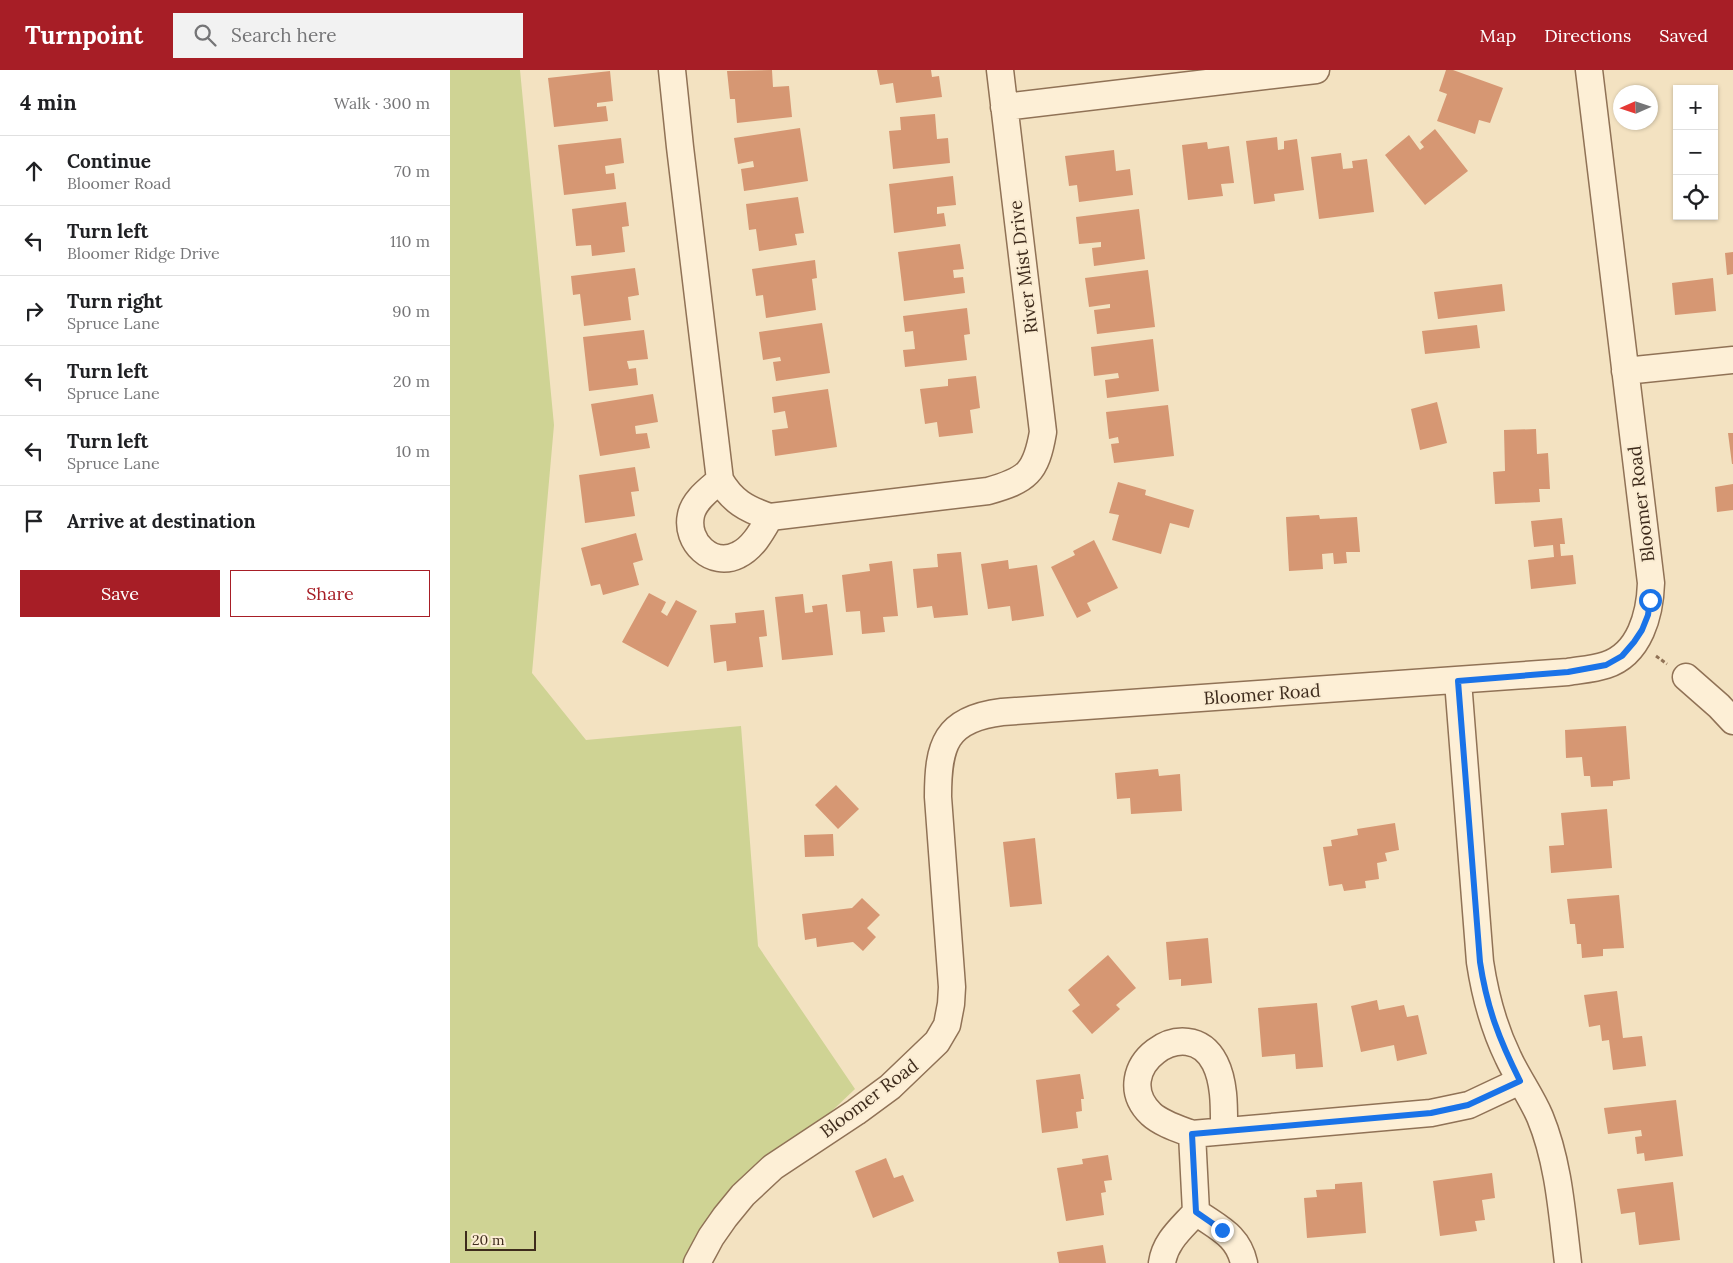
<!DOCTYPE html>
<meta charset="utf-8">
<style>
body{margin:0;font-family:Lora,serif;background:#f2f2f2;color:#202124}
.controls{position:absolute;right:15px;top:15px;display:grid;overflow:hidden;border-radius:0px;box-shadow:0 1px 4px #0004}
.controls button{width:45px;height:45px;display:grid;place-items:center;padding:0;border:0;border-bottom:1px solid #e0e0e0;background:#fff;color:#202124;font:25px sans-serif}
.compass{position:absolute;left:1163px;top:15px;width:45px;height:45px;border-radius:50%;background:#fff;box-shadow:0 1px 4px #0004;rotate:267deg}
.scale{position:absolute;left:15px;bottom:12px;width:71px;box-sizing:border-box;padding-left:5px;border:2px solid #3e2b1c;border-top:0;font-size:14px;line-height:18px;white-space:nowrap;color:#3e2b1c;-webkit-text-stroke:4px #faecd2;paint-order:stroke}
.stop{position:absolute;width:15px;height:15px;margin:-11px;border:4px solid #1a73e8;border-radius:50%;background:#fff}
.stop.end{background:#1a73e8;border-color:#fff;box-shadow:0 1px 5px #0008}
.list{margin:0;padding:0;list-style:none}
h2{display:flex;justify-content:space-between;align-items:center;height:65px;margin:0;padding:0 20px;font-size:21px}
h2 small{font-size:16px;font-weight:400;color:#757577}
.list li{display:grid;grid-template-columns:32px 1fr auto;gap:15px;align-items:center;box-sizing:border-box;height:70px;padding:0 20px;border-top:1px solid #e0e0e0}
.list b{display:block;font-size:19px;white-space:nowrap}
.list p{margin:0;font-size:16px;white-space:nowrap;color:#757577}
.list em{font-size:16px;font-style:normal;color:#757577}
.actions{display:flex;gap:10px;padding:15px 20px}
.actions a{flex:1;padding:11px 0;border:1px solid #a71e26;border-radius:0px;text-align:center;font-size:18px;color:#a71e26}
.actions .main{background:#a71e26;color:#fff}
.icon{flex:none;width:28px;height:28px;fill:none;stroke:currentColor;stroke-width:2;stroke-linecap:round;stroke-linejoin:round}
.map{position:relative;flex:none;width:1283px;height:1193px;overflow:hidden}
header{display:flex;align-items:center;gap:30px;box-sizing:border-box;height:70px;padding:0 25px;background:#a71e26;color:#fff}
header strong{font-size:24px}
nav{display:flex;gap:28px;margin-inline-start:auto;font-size:18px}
.search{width:350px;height:45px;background:#f2f2f2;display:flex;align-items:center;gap:12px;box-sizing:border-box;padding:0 18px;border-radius:0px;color:#757577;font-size:19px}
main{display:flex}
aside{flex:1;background:#fff}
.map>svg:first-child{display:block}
</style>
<header>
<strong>Turnpoint</strong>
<div class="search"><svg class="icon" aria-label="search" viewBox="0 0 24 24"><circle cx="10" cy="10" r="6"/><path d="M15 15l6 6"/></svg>Search here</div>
<nav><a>Map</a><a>Directions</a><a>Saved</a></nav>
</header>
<main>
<aside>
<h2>4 min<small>Walk · 300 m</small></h2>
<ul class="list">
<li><svg class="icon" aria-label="ahead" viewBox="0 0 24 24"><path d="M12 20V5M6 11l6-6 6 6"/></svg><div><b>Continue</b><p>Bloomer Road</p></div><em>70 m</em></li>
<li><svg class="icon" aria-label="left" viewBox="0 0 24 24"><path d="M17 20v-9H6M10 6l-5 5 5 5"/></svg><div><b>Turn left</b><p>Bloomer Ridge Drive</p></div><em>110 m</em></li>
<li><svg class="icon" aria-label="right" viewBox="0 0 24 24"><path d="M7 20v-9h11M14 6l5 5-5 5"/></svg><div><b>Turn right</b><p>Spruce Lane</p></div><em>90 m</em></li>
<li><svg class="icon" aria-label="left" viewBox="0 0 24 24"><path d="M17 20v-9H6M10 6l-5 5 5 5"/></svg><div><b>Turn left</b><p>Spruce Lane</p></div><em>20 m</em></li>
<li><svg class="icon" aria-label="left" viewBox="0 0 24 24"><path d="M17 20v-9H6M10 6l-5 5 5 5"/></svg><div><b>Turn left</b><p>Spruce Lane</p></div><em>10 m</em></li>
<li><svg class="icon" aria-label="arrive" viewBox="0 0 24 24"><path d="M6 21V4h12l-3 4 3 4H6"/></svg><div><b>Arrive at destination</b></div></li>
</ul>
<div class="actions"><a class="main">Save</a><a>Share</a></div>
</aside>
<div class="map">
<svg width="1283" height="1193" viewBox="0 0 1283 1193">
<rect width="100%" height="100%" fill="#f3e2c1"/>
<path fill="#cfd394" d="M0 0H70L104 355 82 603 136 670 291 656 308 876 405 1019 323 1097 247 1193H0Z"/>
<path fill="#d69773" d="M322 0 323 17 339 16 342 47 287 53 285 29H280L277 1Z
M427 0H481L482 7 489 6 492 27 446 33 443 13 430 15Z
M996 0H1003L1053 18 1040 53 1029 50 1025 64 987 51 997 24 989 21Z
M160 1 163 31 147 33V37L156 36 158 51 104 57 98 8Z
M485 44 487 69 498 68 500 93 443 99 439 61 451 60 450 47Z
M350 58 358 111 294 121 291 99 304 97 303 91 288 94 284 68Z
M985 59 1018 101 975 135 935 85 959 65 970 80 974 77 970 72Z
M827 67 828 80 834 79V71L847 69 854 120 824 124 825 131 804 134 796 71Z
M171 68 174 93 155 96 156 104 164 103 166 119 114 125 108 75Z
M757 72 758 79 779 76 784 113 771 114 773 126 738 130 732 75Z
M664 80 666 101 680 99 683 125 629 132 627 115 619 116 615 86Z
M891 83 893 99 903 98 902 91 917 89 924 142 869 149 861 87Z
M503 106 506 135 487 137V144L494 143 496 156 444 163 439 114Z
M348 127 354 163 345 164 347 175 309 181 306 159 299 160 296 134Z
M176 132 179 156 172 157 175 182 142 186 141 175 126 176 122 139Z
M689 139 695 189 644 196 642 178 651 177V172L629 174 626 147Z
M510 174 514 199 503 200 504 208 513 207 515 223 454 231 448 182Z
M1283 182V204L1277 205 1275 183Z
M365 190 367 208 362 209 366 240 316 248 313 225 306 226 302 199Z
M185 198 189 225 178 227 181 250 134 256 130 224 123 225 121 206Z
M698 200 705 257 647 264 644 240 660 238V234L639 237 635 208Z
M1263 208 1266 241 1225 245 1222 213Z
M1052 214 1055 241 988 249 984 222Z
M517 238 520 264 514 265 517 290 455 297 453 280 465 279 463 261 455 262 453 246Z
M372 253 380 303 326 311 323 292 331 291 330 287 313 290 309 262Z
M1027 255 1030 278 975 284 972 261Z
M194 260 198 289 177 291 179 299 186 298 188 315 139 321 133 267Z
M703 269 709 321 657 328 655 310 669 308 668 303 644 306 641 277Z
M526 306 530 338 520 340 523 363 489 367 487 352 475 354 470 319 498 316V309Z
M378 319 387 377 325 386 322 360 338 358 335 341 324 343 322 327Z
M203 324 208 352 185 356 186 364 197 363 200 378 150 386 141 334Z
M987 332 997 373 970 380 961 339Z
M718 335 724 386 664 393 661 374 669 373 668 367 659 369 656 342Z
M1086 359 1087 384 1098 383 1100 419H1089L1090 432 1045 434 1043 402 1055 401 1054 360Z
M1278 363H1283V394H1282Z
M185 397 189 421 181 422 185 446 135 453 129 405Z
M668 412 696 420 695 425 744 440 739 458 720 453 711 484 662 470 669 445 659 443Z
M1283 414V440L1267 442 1265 417Z
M869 445 870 449 907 447 910 482H896L897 493 884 494 883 483 872 484 873 499 839 501 836 447Z
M1112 448 1115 474H1110L1111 486 1123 485 1126 514 1081 519 1078 490 1104 487 1103 475 1084 477 1081 451Z
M186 463 193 490 183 493 189 515 153 525 150 514 141 516 131 478Z
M644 470 668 518 637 533 641 541 627 548 601 497 625 485 623 481Z
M511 482 518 545 484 548 482 536 467 538 463 499 488 497 487 484Z
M558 490 559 499 587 495 594 546 562 551 560 536 538 539 531 494Z
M442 491 448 546 433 547 435 562 412 564 410 541 396 542 392 505 420 501 419 494Z
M199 523 216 532 211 542 217 546 226 530 247 541 218 597 172 572Z
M353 524 355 543 363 542 362 536 377 534 383 585 332 590 325 527Z
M314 540 317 566 309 567 313 597 277 601 276 591 264 593 260 555 286 553 285 543Z
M1176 656 1180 709 1163 711V716L1141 717 1140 706H1134L1132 687 1116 688 1115 660Z
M708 699 709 706 730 704 732 741 681 744 680 728 667 729 665 703Z
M386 715 409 739 388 759 365 735Z
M1157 739 1162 798 1101 803 1099 776 1114 775 1111 743Z
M945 753 949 780 935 783 937 791 927 793 929 809 915 811 916 818 894 821 892 814 879 816 873 777 882 776 881 770 908 765 907 759Z
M383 764 384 786 355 787 354 765Z
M585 768 592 834 560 837 553 772Z
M1169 825 1174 878 1153 879V886L1132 888 1131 874H1127L1125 854H1120L1117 829Z
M412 828 430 845 417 858 426 867 413 881 403 872 367 877 366 868 355 870 352 844 402 838Z
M758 868 762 913 731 916V909L719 910 716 872Z
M658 885 686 918 666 935 670 939 642 964 622 941 630 935 618 920Z
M1167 921 1173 968 1192 966 1196 996 1163 1000 1159 970 1152 971 1150 955 1139 957 1134 925Z
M927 930 929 940 954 935 957 947 968 945 977 984 947 991 944 975 911 982 901 936Z
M867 933 873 997 846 999 845 984 812 987 808 938Z
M630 1004 634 1029H631L632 1041 626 1042 628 1058 592 1063 586 1010Z
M1226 1030 1233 1086 1195 1091 1194 1083 1187 1084 1185 1067 1192 1066 1191 1060 1158 1064 1154 1038Z
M658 1085 662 1110 654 1111 656 1122 651 1123 654 1145 616 1151 607 1098 633 1094 632 1089Z
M436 1088 444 1108 453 1105 464 1131 423 1148 405 1101Z
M1042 1103 1045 1128 1032 1130 1035 1150 1025 1151 1027 1161 990 1166 983 1111Z
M912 1112 916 1163 857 1168 854 1128 867 1127 866 1120 885 1119V1114Z
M1223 1112 1230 1170 1189 1175 1185 1142 1171 1144 1167 1119Z
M653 1175 656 1193H609L607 1182Z"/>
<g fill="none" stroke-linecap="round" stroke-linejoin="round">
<defs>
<path id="minor" d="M222 0 230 77 270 410C282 431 296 439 320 447L538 421C577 410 586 403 593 362L550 0
M554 37 866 0
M1175 301 1283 290
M270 410C260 419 244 430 241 445 235 472 262 498 288 485 303 478 312 461 320 447
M1236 607 1269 636 1283 651
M1008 611 1030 892C1035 925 1043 956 1058 987 1067 1007 1081 1026 1090 1047 1109 1093 1112 1144 1118 1193
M774 1061C774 1039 775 1013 765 993 738 939 655 999 701 1044 712 1054 729 1059 742 1064L981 1043 1019 1035 1070 1011
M746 1142C768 1158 788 1165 794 1193
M247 1193 261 1167 275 1147 293 1125 323 1097 406 1042 440 1017 487 972 497 955 501 934 502 917 488 727C488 675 495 649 552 642L1118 602C1130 600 1144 599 1156 595 1190 584 1200 544 1201 513L1139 0
M712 1193C715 1171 732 1158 746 1142L742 1064"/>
</defs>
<use href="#minor" stroke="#907256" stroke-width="29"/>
<path stroke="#907256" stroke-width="3" stroke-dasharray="4 2.5" stroke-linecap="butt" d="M1206 586 1217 594"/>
<use href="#minor" stroke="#fdefd6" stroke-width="26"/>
</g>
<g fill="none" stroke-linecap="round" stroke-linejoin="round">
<path stroke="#1a73e8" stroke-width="6" d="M772 1160 746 1142 742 1064 981 1043 1018 1035 1070 1011C1049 969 1037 938 1030 892L1008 611 1118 602 1156 595 1172 586 1184 572 1192 560 1198 545 1200 530"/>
</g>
<g text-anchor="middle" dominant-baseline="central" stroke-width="4" stroke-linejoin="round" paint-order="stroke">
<g font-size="18" fill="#3e2b1c" stroke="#faecd2">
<text transform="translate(573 197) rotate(-97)">River Mist Drive</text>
<text transform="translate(1191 434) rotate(-97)">Bloomer Road</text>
<text transform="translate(812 624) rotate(-4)">Bloomer Road</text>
<text transform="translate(419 1028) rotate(-37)">Bloomer Road</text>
</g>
</g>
</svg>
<div class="controls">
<button>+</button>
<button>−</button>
<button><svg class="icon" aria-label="locate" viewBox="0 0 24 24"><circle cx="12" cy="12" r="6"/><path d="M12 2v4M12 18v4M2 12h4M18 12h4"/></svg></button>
</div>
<svg class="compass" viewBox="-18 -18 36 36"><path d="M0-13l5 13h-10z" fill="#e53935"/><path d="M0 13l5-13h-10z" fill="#757577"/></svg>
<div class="scale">20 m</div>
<div class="stop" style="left:1200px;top:530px"></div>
<div class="stop end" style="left:772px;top:1160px"></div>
</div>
</main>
